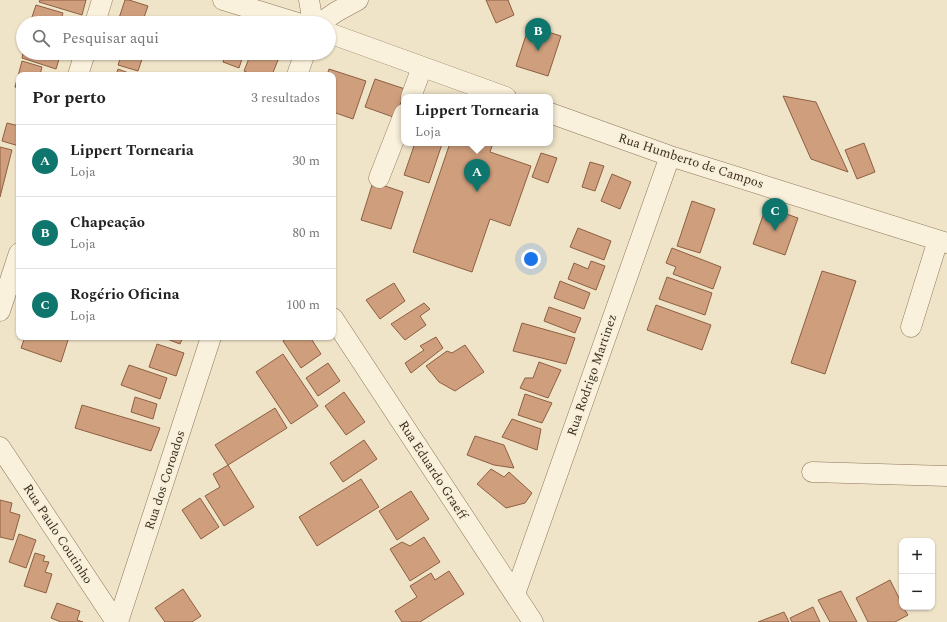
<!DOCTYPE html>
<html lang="pt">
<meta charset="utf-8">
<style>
body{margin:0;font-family:Spectral,serif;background:#f6f6f6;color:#222}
.controls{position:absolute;right:12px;bottom:12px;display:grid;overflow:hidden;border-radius:8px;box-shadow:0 1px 3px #0004}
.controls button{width:36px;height:36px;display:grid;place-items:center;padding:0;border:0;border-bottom:1px solid #e0e0e0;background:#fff;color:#222;font:20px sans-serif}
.you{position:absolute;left:531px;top:259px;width:14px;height:14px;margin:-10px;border:3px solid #fff;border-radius:50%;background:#1a73e8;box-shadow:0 0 0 6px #1a73e833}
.badge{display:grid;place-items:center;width:26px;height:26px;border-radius:50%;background:#0f766e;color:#fff;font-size:13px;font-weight:700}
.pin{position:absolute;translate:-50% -33px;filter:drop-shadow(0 1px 2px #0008)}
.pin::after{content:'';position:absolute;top:21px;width:14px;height:12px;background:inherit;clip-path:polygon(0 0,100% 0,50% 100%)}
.popup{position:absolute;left:401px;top:94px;width:152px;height:52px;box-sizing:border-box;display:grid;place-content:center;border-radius:8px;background:#fff;filter:drop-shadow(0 1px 3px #0005);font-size:13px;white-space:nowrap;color:#767676}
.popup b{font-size:15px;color:#222}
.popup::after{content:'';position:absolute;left:50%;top:100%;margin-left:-8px;border:8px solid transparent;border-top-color:#fff}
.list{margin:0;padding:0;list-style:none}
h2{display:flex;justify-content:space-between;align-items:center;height:52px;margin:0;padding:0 16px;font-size:17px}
h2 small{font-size:13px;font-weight:400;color:#767676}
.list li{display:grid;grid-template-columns:26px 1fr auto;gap:12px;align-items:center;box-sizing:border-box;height:72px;padding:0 16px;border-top:1px solid #e0e0e0}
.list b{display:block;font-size:15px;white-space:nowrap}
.list p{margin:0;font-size:13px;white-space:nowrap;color:#767676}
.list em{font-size:13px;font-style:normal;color:#767676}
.icon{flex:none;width:22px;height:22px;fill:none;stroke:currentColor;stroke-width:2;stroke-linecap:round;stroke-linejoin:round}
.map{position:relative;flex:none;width:947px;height:622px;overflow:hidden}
.search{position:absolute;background:#fff;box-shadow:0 1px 3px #0004;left:16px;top:16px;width:320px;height:44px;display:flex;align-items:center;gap:10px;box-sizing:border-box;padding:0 14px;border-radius:22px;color:#767676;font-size:15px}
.panel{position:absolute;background:#fff;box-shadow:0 1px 3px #0004;left:16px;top:72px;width:320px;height:268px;border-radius:8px}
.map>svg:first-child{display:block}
</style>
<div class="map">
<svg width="947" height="622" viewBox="0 0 947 622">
<rect width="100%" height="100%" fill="#f0e4c8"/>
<path fill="#cf9f7d" stroke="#8d5f41" d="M40 0H86L82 15 39 2Z
M125 0H129L148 6 142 23H133L119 18Z
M486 0H508L514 15 496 23Z
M36 5 63 13 60 23H30Z
M529 26 561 36 548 76 516 66Z
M23 53H61L56 69 22 58Z
M122 53H144L138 71 118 65Z
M226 53H244L239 68 223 62Z
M251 53H260L278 60 272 75H253L244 71Z
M22 61 42 67 40 75H19V89L15 87Z
M118 69 134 75H116Z
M329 69 366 81 353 119 333 112V75H327Z
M375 79 405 89 396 118 365 107Z
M783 96 816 102 848 172 811 159Z
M7 123 19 126V146L2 141Z
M415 143H439L442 144 429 183 404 175Z
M450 143H493L490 152 531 166 510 226 490 219 472 272 413 252Z
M864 143 875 172 857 179 845 150Z
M0 147 12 150 0 197Z
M541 153 557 158 548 183 532 177Z
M590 162 604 166 595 191 582 187Z
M612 174 631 182 620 209 601 201Z
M373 182 403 192 391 229 361 220Z
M692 201 715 209 700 253 677 246Z
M766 207 798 218 785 255 753 244Z
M578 228 611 241 604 260 570 247Z
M672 248 721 267 713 289 673 274 676 267 666 263Z
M591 261 605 266 596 290 568 279 574 263 588 269Z
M822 271 856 281 825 374 791 363Z
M667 277 712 293 705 315 659 299Z
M560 281 590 293 584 309 554 298Z
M394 283 405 301 380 319 366 300Z
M424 303 430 309 420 316 426 325 405 340 391 324Z
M656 305 711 325 702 350 647 330Z
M549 307 581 318 575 333 544 321Z
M522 323 575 338 566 364 513 351Z
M25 337H69L61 362 21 348Z
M162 337H183L180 344Z
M289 337H310L321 354 301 368 283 341Z
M436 337 443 348 411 373 405 363 424 350 420 346Z
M157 344 184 353 176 376 149 367Z
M465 345 484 372 455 391 439 382 426 366 447 351 452 353Z
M283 354 318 406 291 424 256 372Z
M539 362 561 370 548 398 520 388 525 378H533Z
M328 363 340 381 318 396 306 378Z
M129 365 167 378 160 399 121 385Z
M344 392 365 422 346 435 325 406Z
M525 394 552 403 542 423 518 415Z
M135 397 157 404 153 419 131 412Z
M82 405 160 428 151 451 75 428Z
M275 408 287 428 228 465 215 445Z
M512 419 541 429 537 450 502 437Z
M475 436 504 445 514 468 494 465 467 455Z
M364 440 377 459 343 482 330 463Z
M228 465 254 507 224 526 205 496 220 487 213 474Z
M491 469 504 477 509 472 532 493 525 503 506 508 477 484Z
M361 479 379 507 317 546 299 517Z
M411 491 429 519 397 540 379 511Z
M200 498 219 527 201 539 182 510Z
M0 500 12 503 10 512 20 515 13 540 0 537Z
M19 534 36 540 26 568 9 562Z
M424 537 440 562 410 581 390 549 402 542 410 546Z
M35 553 45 556 43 561 49 562 45 572 52 574 46 593 24 586Z
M449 571 464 594 420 622H402L395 611 417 597 410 586 431 573 435 580Z
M890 580 902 604V607H903L908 615 895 622H868L856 598Z
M183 589 201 616 192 622H165L155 608Z
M841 591 857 622H830L818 600Z
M57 603 80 611 77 620 83 622H61L51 618Z
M813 607 820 622H792L790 618Z
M784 612 789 622H758Z"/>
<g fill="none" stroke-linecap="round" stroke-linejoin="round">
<defs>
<path id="minor" d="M223 0 298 23
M309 0 313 23
M95 23 102 0
M320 23 336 12 358 0
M329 33 506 97
M78 75 85 53
M297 75 305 53
M411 97 422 67
M550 113 670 156 947 243
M379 178 404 114
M0 311 19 253
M333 318 533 622
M911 327 938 240
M0 447 116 622
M812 472 947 476
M515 594 670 156
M118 622 211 337"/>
</defs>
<use href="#minor" stroke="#8d765c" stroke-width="21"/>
<use href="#minor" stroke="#faf1dc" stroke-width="20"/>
</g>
<g text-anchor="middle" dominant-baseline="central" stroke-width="3" stroke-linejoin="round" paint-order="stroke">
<g font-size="13" fill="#3d2e20" stroke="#f7eed8">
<text transform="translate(691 161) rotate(18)">Rua Humberto de Campos</text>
<text transform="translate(592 375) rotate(-71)">Rua Rodrigo Martinez</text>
<text transform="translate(433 470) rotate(57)">Rua Eduardo Graeff</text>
<text transform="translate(165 480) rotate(-72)">Rua dos Coroados</text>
<text transform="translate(58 534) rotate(57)">Rua Paulo Coutinho</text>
</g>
</g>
</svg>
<div class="controls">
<button>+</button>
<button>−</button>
</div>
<div class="you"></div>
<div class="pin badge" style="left:477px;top:192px">A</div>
<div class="popup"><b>Lippert Tornearia</b>Loja</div>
<div class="pin badge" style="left:538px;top:51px">B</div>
<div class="pin badge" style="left:775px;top:231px">C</div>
<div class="search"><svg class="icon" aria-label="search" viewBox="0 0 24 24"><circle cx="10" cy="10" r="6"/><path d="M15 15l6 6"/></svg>Pesquisar aqui</div>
<section class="panel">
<h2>Por perto<small>3 resultados</small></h2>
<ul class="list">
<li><span class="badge">A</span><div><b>Lippert Tornearia</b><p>Loja</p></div><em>30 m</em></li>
<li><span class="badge">B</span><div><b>Chapeação</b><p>Loja</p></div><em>80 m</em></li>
<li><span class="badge">C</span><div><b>Rogério Oficina</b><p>Loja</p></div><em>100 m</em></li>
</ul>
</section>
</div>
